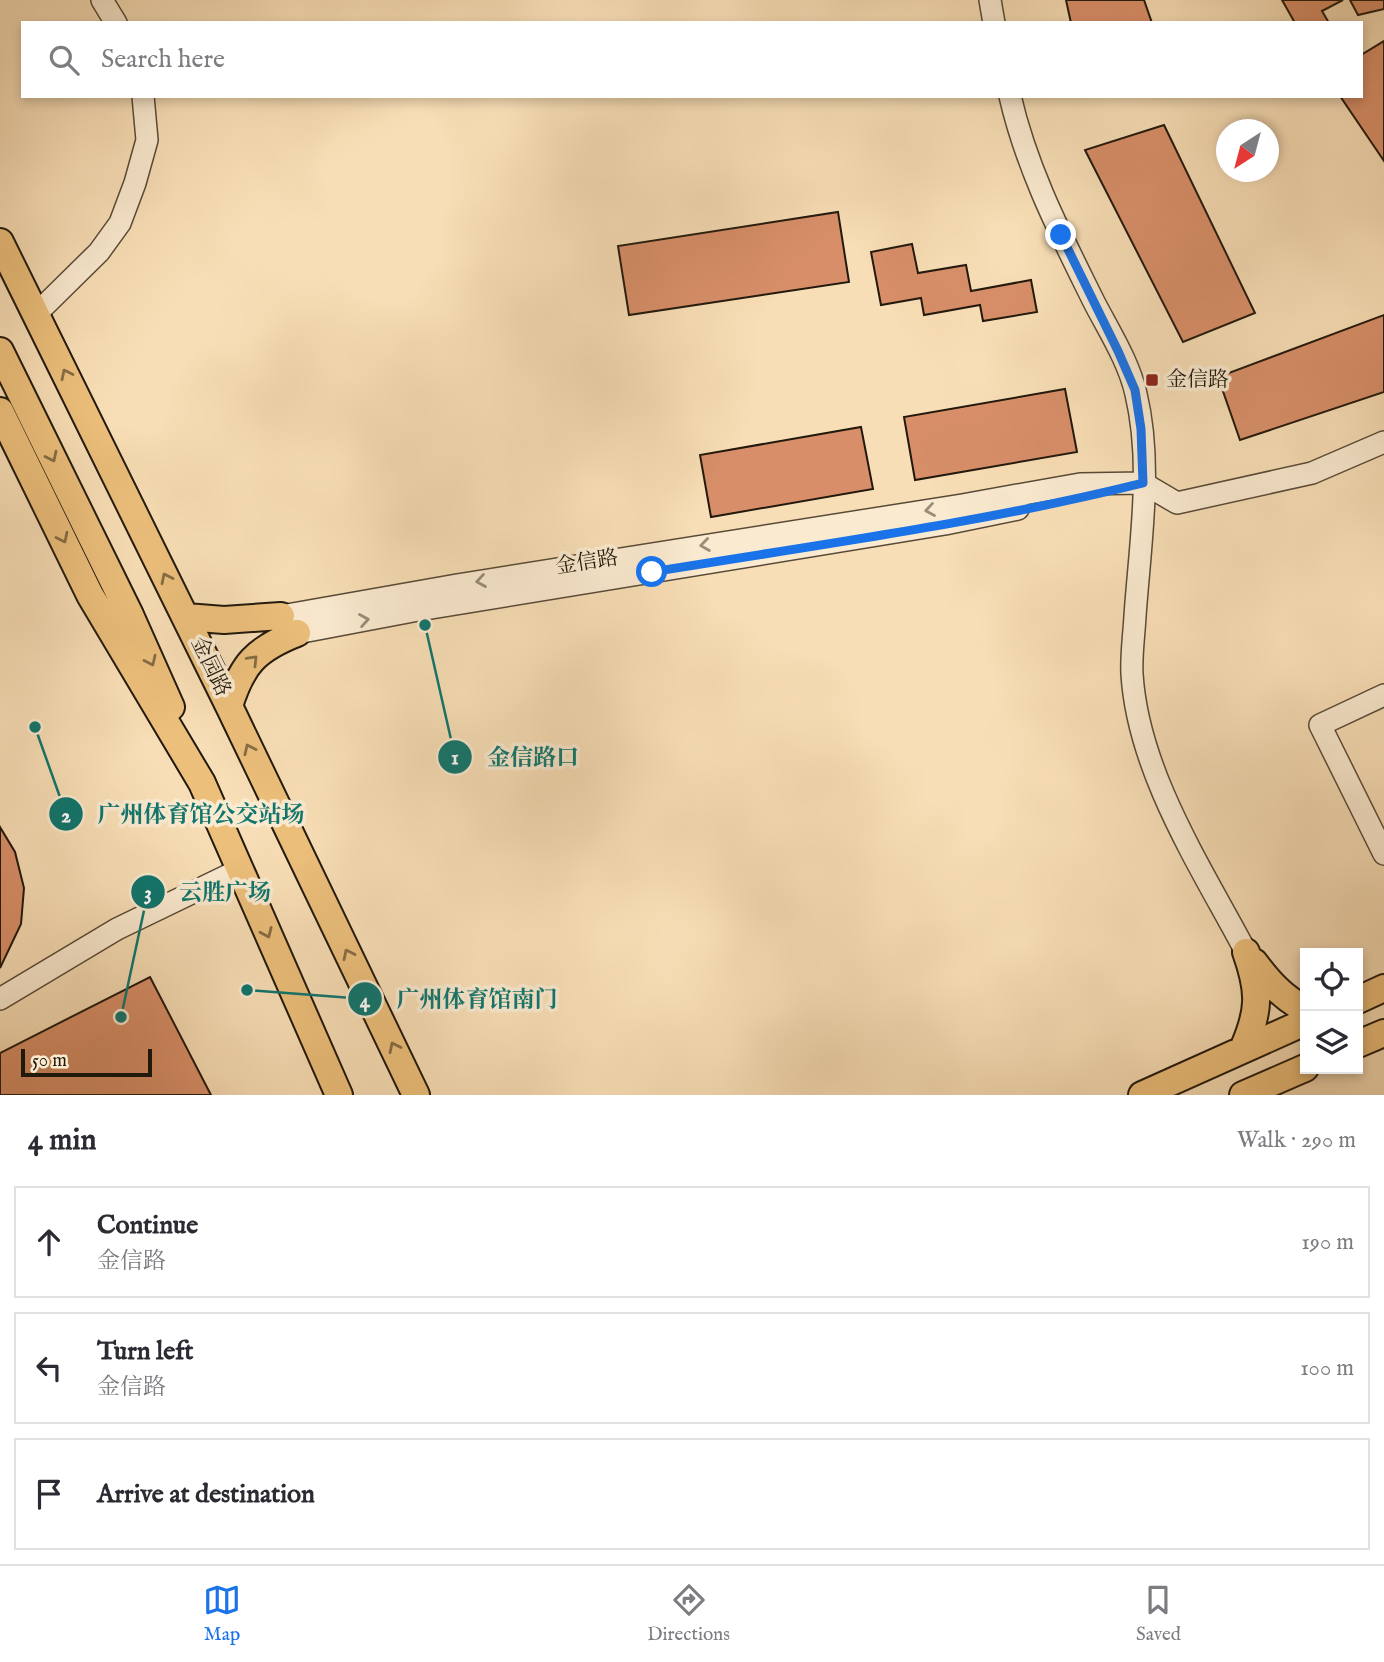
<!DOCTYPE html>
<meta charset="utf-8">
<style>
body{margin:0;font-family:"IM FELL English","Noto Serif SC",serif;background:#f2f2f3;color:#2b2b33}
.controls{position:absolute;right:21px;bottom:21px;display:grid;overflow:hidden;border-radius:0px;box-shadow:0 4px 10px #0003}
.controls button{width:63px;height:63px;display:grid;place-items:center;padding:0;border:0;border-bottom:2px solid #e1e1e2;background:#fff;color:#2b2b33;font:35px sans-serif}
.compass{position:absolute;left:1216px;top:119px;width:63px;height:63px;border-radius:50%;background:#fff;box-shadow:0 4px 10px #0003;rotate:216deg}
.scale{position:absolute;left:21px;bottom:18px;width:131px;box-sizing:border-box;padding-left:7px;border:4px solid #22190d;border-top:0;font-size:19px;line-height:24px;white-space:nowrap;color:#22190d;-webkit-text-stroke:5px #faead0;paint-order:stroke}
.stop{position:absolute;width:21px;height:21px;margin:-16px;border:5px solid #1a73e8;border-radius:50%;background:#fff}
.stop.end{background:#1a73e8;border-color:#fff;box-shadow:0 2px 7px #0008}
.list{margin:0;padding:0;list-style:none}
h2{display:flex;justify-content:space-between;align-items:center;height:91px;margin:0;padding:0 28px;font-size:30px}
h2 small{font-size:23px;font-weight:400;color:#7c7c81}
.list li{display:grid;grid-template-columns:46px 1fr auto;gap:21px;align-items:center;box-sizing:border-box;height:112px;margin:0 14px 14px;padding:0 14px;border:2px solid #e1e1e2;border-radius:0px}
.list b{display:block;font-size:26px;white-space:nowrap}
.list p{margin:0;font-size:23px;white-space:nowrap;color:#7c7c81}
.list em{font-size:23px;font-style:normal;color:#7c7c81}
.icon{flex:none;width:38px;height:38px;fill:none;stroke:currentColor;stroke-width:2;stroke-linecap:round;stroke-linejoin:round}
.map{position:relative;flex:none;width:1384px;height:1095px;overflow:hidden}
.search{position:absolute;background:#fff;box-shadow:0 4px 10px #0003;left:21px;right:21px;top:21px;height:77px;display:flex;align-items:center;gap:18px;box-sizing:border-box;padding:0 24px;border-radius:0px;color:#7c7c81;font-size:26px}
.sheet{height:469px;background:#fff}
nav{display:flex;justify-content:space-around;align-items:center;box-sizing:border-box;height:98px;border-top:2px solid #e1e1e2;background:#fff;font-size:19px;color:#7c7c81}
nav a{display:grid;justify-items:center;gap:4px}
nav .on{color:#1a73e8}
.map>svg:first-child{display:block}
</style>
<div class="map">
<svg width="1384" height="1095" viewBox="0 0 1384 1095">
<rect width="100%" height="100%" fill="#f8deb6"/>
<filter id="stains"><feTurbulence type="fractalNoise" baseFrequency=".00286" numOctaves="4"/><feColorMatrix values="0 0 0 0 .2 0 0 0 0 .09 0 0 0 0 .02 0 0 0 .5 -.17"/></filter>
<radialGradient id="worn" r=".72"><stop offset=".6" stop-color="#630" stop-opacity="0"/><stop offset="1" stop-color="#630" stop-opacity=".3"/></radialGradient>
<path fill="#d88f69" stroke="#22190d" stroke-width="2" d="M1066 0H1144L1152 23H1071Z
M1282 0H1343L1322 11 1329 23H1295Z
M1350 0H1384V9L1358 15Z
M1384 41V161L1340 96H1361V55Z
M1164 125 1255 313 1183 342 1085 150Z
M838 212 849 282 629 315 618 246Z
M912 244 918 273 966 265 971 291 1031 280 1037 312 983 321 980 305 924 315 921 298 881 305 871 252Z
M1384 315V392L1240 440 1218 377Z
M1065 389 1077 452 915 480 904 417Z
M861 427 873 489 711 517 700 455Z
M0 827 15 852 24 888 21 924 0 968Z
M150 977 211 1095H0V1053Z"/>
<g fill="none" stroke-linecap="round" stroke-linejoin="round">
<defs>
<path id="minor" d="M102 0 116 23
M990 0 994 23
M1010 96C1027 170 1061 235 1094 302 1109 331 1129 362 1136 394 1153 465 1140 544 1135 616 1134 635 1131 655 1132 674 1138 772 1201 867 1246 952
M36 314 99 252 120 223 135 183 147 140 143 96
M1143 483 1177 503 1312 473 1384 442
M281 616 457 585 962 505 1080 484 1143 483
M297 633 413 611 945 524 1018 509
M1384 695 1320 725 1384 854
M0 999 117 929 239 870"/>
<path id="major" d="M0 242 229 706 416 1095
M0 351 130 615 171 707
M0 411 90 595 202 783 339 1095
M186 617 224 620 281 616
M229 706C242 664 256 649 297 633
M1254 962C1269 982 1283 998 1305 1009
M1358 1000 1384 988
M1358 1044 1384 1033
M1243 1049C1260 1011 1260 991 1246 952
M1142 1095 1305 1022
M1243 1095 1305 1068"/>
</defs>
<use href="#minor" stroke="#584a37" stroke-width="24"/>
<use href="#major" stroke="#22190d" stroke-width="30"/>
<use href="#minor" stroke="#faead0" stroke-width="21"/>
<use href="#major" stroke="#ecbf7b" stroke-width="26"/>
</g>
<defs><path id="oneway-chevron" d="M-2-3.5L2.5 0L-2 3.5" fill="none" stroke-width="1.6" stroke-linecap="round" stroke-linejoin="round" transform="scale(1.75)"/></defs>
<g stroke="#876c44">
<use href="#oneway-chevron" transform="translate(66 374) rotate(-116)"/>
<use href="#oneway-chevron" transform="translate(52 457) rotate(64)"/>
<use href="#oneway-chevron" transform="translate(63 538) rotate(64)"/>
<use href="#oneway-chevron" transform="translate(166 578) rotate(-116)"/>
<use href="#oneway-chevron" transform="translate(253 660) rotate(-46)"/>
<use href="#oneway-chevron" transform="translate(151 661) rotate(65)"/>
<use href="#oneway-chevron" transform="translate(249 749) rotate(-115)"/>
<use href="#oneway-chevron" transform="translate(267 933) rotate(66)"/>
<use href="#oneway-chevron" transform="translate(348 954) rotate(-116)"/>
<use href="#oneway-chevron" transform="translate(394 1047) rotate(-116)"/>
</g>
<g stroke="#998c78">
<use href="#oneway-chevron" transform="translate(930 510) rotate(171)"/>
<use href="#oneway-chevron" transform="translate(705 545) rotate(172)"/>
<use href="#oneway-chevron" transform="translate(481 581) rotate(171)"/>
<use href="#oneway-chevron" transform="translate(364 620) rotate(-10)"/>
</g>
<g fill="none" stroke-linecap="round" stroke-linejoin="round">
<path stroke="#1a73e8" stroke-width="9" d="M652 572C816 545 982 523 1143 483L1141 429 1135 390 1118 351 1061 235"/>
</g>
<rect fill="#8f2418" stroke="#faead0" stroke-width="2.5" x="1145" y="373" width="14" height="14" rx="3.5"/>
<g text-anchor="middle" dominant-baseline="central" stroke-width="7" stroke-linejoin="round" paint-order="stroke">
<g font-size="21" fill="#22190d" stroke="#faead0" text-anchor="start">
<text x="1166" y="380">金信路</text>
</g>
<g font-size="21" fill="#22190d" stroke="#faead0">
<text transform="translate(587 563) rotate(-9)">金信路</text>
<text transform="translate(210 667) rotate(64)">金园路</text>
</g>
</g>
<path fill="none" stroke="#0f766e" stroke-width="2.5" d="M425 625L455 757M35 727L66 814M121 1017L148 892M247 990L365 999"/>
<g fill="#0f766e" stroke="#faead0" stroke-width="2.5">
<circle cx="425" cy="625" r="7"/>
<circle cx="35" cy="727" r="7"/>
<circle cx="121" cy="1017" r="7"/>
<circle cx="247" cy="990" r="7"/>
<circle cx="455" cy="757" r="18"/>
<circle cx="66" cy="814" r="18"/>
<circle cx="148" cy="892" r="18"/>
<circle cx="365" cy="999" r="18"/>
</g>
<g font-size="21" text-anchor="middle" font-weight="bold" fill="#fff">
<text x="455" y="764">1</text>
<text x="66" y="822">2</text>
<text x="148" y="899">3</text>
<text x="365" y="1007">4</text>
</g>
<g font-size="23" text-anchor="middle" font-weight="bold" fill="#0f766e" stroke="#faead0" stroke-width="7" stroke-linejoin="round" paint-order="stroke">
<text x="533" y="765">金信路口</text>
<text x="201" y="822">广州体育馆公交站场</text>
<text x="225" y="900">云胜广场</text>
<text x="477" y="1007">广州体育馆南门</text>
</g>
<rect width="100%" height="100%" filter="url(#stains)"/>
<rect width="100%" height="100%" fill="url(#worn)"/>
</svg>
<div class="controls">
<button><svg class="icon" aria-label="locate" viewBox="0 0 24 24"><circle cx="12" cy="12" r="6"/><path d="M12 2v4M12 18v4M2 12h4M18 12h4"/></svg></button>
<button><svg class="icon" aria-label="layers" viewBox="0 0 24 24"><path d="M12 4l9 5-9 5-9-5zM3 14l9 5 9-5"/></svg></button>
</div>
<svg class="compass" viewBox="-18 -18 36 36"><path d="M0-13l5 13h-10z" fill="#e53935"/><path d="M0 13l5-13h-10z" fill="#7c7c81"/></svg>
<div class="scale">50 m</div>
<div class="stop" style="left:652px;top:572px"></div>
<div class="stop end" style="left:1061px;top:235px"></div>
<div class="search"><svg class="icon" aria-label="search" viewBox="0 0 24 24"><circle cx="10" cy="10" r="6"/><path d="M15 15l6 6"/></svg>Search here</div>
</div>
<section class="sheet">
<h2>4 min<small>Walk · 290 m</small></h2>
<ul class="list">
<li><svg class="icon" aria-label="ahead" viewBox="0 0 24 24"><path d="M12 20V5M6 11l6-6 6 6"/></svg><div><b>Continue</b><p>金信路</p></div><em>190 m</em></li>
<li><svg class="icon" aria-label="left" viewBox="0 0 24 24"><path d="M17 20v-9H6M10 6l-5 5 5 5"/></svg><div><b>Turn left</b><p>金信路</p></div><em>100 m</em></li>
<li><svg class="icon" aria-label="arrive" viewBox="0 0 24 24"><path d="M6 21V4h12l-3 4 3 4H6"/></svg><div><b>Arrive at destination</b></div></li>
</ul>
</section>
<nav>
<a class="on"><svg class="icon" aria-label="map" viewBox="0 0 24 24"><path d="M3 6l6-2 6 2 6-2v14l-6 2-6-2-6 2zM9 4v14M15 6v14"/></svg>Map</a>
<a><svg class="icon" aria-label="directions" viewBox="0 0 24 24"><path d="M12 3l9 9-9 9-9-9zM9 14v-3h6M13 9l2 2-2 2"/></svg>Directions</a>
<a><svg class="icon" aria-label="saved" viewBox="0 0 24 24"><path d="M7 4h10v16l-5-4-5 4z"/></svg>Saved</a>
</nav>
